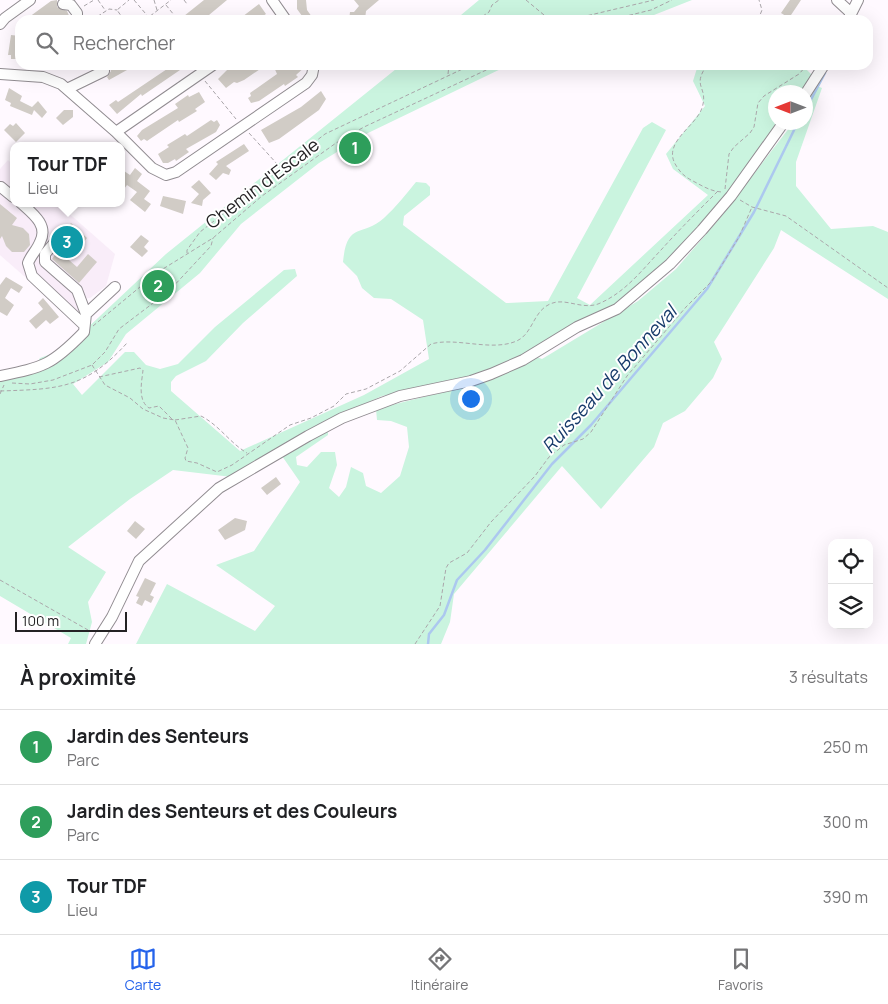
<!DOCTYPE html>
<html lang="fr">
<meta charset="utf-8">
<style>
body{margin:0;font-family:Manrope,sans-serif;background:#f6f6f6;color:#202124}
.controls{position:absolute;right:15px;bottom:15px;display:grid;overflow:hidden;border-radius:10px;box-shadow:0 5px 20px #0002}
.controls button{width:45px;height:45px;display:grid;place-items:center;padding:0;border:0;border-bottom:1px solid #e0e0e0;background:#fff;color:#202124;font:25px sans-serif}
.compass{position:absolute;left:768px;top:85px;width:45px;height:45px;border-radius:50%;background:#fff;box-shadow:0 5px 20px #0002;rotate:270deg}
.scale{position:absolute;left:15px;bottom:12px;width:112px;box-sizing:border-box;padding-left:5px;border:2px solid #242224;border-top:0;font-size:14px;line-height:18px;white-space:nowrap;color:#242224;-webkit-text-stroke:4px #fff;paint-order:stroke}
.you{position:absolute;left:470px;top:398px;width:18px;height:18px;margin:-12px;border:4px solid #fff;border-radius:50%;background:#1a73e8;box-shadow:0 0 0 8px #1a73e833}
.badge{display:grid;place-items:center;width:32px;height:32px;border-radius:50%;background:#2563eb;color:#fff;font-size:16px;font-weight:700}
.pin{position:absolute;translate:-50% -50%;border:2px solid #fff;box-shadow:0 1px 5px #0006}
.popup{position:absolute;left:10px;top:142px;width:115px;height:65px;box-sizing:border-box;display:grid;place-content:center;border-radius:10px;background:#fff;filter:drop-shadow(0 1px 4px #0005);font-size:16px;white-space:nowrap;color:#757577}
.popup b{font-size:19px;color:#202124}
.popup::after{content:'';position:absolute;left:50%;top:100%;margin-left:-10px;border:10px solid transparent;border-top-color:#fff}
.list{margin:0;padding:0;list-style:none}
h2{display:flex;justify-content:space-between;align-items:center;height:65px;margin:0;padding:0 20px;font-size:21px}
h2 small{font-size:16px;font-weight:400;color:#757577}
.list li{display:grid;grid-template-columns:32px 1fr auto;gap:15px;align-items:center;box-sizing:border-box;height:75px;padding:0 20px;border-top:1px solid #e0e0e0}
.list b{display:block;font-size:19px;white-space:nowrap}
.list p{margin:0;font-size:16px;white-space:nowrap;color:#757577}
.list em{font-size:16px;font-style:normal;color:#757577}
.icon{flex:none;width:28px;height:28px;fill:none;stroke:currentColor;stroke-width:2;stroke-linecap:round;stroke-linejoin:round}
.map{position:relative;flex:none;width:888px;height:644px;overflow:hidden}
.search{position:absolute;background:#fff;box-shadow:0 5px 20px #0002;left:15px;right:15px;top:15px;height:55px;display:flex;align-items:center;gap:12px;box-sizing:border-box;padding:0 18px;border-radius:15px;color:#757577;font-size:19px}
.sheet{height:290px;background:#fff}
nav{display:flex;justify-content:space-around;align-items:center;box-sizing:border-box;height:70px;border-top:1px solid #e0e0e0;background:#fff;font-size:14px;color:#757577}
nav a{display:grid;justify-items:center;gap:2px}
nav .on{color:#2563eb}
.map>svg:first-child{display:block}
</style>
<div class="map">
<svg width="888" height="644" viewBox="0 0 888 644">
<rect width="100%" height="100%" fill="#fff9ff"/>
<path fill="#f9edf9" d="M8 160 13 165V203H57L115 254 106 286 90 298 77 299 78 311 72 318 0 255V169Z"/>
<path fill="#caf4df" d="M479 0H692L654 15 629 20H455Z
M401 65H509L368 133 319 163 241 224 200 273 126 334 108 362 73 384 82 395 125 352H134L146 365 160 369 178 364 215 327 284 270 295 269 297 276 243 323 206 361 176 376 171 382V391L240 451 364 395 429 359 423 320 391 299 374 298 362 288 357 276 343 262C347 221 361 238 384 218 396 207 406 194 416 182L426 183 430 187V195L404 216 403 225 506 303 548 301 643 128 652 122 666 130 577 298 590 305 708 195 673 169 666 154 705 106 693 81 698 65H802L814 77 803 92H776V122L781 123 703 225 669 262 626 299 500 367 466 379 382 396 331 419 232 477 173 470 130 499 68 547 106 572 88 602 92 622 86 644H68L71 638 0 596V375L34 368 40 358 65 349 166 254Z
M817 86 822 88 796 162V186L831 229 873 226 888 232V299L781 230 774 248 714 342 722 359 713 378 685 411 663 423 654 447 601 509 562 466 454 594 450 622 441 644H136L167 584 255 631 275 606 216 565 254 551 300 482 282 456 328 430V435L296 457 297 465 307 467 321 452H335L337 465 329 488 339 497 346 487 351 467 363 473 366 486 381 493 400 476 409 447 407 427 391 421 377 420 376 409 486 381 537 357 542 359 638 301 676 269 720 218 793 123 806 122V104Z"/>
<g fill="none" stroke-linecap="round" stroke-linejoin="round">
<path stroke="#acc8ef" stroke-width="2.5" d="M806 109 825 73
M428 644 429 634 444 615 457 580 485 550 552 464 591 425 707 289 754 212 798 122"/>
</g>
<path fill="#d1ccc6" d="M57 0V7L67 11 71 20H25L51 1Z
M204 0H227L203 20H179Z
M297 0H306L307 10 312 17 305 20 297 9Z
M354 0H379L366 11 365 20H349L350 12H354L359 6Z
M790 0H801L789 18 781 13Z
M259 4 266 14 257 20H238Z
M11 35 20 36 19 59H11V55H8Z
M108 65H136L109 80 107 77 111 71Z
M173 65 180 70 142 96 141 94 117 114 109 105 116 100 118 102Z
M232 65H266L244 80 237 83 234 82 226 88 218 79Z
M273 65H307L296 75 298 77 285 86 284 84 259 101 251 103 248 98 251 96 250 93 277 74Z
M9 88 22 96 20 101 32 107 38 101 47 112 42 118 34 110 32 115 10 106 11 103 5 100Z
M321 91 326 99 319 110 279 139 269 143 261 130 301 107Z
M199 92 205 102 195 109 197 111 179 122 178 120 147 141 144 139 141 141 137 136 142 130 178 108 175 104 188 95 189 97Z
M64 110H73V117L63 125 56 118Z
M211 120 214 122 217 120 220 125 216 132 186 149 189 152 176 161 175 159 168 163H163L158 154 169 147 167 145 185 134 187 136Z
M16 123 25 133 16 142 4 130 10 124 13 126Z
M244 144 249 151 226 166 231 170 229 175 223 173 216 180 209 174 218 164 216 162Z
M135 168 142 174 137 181 150 191 144 199 151 204 145 212 130 200 137 192 127 185 121 193V174L124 171 130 175Z
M199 180 211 193 203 200 202 206 191 203 199 194 191 187Z
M163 196 186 201 183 214 160 206Z
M0 204 17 218 12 225 23 228 29 234 30 245 24 252H12L6 246 2 236 0 239Z
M71 223 87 238 83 243 67 228Z
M141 235 149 241 144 247 148 251 142 257 130 247Z
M72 237 70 245 62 254 77 267 88 254 97 262 79 283 52 259 66 239Z
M6 277 23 287 19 293 11 288 5 298 14 305 7 316 0 312V285Z
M43 298 59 317 50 324 46 320 36 329 29 321 43 309 38 303Z
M276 477 281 484 267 495 261 488Z
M235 518 247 521 245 530 225 540 218 530Z
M135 521 145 529 136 539 127 531Z
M145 578 156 583 150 595 154 597 151 603 145 600 142 606 136 603 139 597 136 596Z"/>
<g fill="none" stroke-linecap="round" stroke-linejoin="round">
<defs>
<path id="minor" d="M272 0 286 20
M837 0 851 13
M63 4 71 5 77 13V18
M848 20 858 0
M0 24 5 18 30 0
M0 74 43 77 61 84 116 132 152 168 166 175 176 172 306 83 312 75 314 65
M67 89 104 71
M806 93 824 65
M116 132 213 65
M1 187 13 197
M21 203C32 213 49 225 40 242 37 250 31 255 28 263L32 276 83 324
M60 236 45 254V262L77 290 86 314
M0 376C44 367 52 365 84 332L86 314 115 287
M95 644 112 617 139 561 219 488 308 436 342 418 400 396 471 381 491 374 523 360 577 327 617 309 670 264 702 230 731 196 784 122"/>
</defs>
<use href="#minor" stroke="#918c91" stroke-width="12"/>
<path stroke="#aaa6aa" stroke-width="1" stroke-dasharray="4 2.5" stroke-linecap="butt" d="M98 0 105 10
M134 0 151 20
M154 0 157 10
M184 0 187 4
M526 0 550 20
M166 5 174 15
M84 6 94 0
M92 20 109 9 117 10
M124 20 117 10 129 0
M145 20 171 0
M477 20 489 12 492 5 499 0
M569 20 654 0
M610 20 651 10 672 0
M758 20 762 10 759 0
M707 65C691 88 709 86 702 108 696 127 660 143 677 167 681 173 684 176 691 180 701 185 711 192 723 192
M38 67 54 65
M448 74 449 65
M205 81 236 119
M249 133 288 176
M725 189 729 154 734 147 750 133 754 127 758 103 764 96 799 74 807 65
M740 200 752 207 786 216 888 288
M187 253V250L200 232 325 134 471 65
M157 299 159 273
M93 326 158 272 213 238 262 196 336 143 364 127 497 65
M92 365 105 385 130 398 143 409 163 418 175 420 188 448 185 458 186 461 197 463 217 472 232 465 290 425 311 418 334 406 346 394 366 389 400 371 431 344C455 337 489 351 514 342 533 336 532 312 550 304 565 297 581 310 598 304 625 293 642 270 661 250 679 230 698 211 717 192
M99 377 140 368 143 370C142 381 137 400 149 408L159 406 172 419
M12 383 30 384 53 380 92 365 105 352 119 329 169 291 211 246 213 238
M0 391C59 389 85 389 127 343
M0 394 4 385
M175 420 201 416C219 425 230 443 247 453
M0 580 88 630
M415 644 440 606 446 568 449 563 467 553 491 522 535 476 549 457 564 445 583 439 591 432 627 376 686 307 712 281 739 237 752 207"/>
<use href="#minor" stroke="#fff" stroke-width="10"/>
</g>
<g text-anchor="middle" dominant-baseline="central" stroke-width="4" stroke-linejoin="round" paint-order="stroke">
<g font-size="18" fill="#242224" stroke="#fff">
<text transform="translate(262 183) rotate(-37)">Chemin d'Escale</text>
</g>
<g font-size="19" font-style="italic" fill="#173b6b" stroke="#fff">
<text transform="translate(609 379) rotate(-48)">Ruisseau de Bonneval</text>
</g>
</g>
</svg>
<div class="controls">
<button><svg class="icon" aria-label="locate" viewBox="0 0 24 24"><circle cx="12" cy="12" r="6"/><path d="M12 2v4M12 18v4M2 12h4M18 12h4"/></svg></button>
<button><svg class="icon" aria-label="layers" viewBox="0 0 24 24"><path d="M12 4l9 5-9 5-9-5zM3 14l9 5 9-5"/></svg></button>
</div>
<svg class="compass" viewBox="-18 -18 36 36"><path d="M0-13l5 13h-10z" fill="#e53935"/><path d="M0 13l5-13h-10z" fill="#757577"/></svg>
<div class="scale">100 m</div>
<div class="you"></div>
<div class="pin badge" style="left:355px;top:148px;background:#2e9e5b">1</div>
<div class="pin badge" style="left:158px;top:286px;background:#2e9e5b">2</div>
<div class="pin badge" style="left:67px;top:242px;background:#0f9aa8">3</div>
<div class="popup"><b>Tour TDF</b>Lieu</div>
<div class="search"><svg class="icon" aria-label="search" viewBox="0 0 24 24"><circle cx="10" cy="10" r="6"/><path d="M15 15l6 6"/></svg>Rechercher</div>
</div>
<section class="sheet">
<h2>À proximité<small>3 résultats</small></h2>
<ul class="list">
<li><span class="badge" style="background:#2e9e5b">1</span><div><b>Jardin des Senteurs</b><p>Parc</p></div><em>250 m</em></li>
<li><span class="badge" style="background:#2e9e5b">2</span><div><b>Jardin des Senteurs et des Couleurs</b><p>Parc</p></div><em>300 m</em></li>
<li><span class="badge" style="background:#0f9aa8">3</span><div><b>Tour TDF</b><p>Lieu</p></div><em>390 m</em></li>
</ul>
</section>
<nav>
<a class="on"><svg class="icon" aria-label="map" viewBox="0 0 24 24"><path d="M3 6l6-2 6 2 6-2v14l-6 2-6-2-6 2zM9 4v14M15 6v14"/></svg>Carte</a>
<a><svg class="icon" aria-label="directions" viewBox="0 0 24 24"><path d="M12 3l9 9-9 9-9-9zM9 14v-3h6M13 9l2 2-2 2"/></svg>Itinéraire</a>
<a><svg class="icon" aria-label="saved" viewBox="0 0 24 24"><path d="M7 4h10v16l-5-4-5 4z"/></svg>Favoris</a>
</nav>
